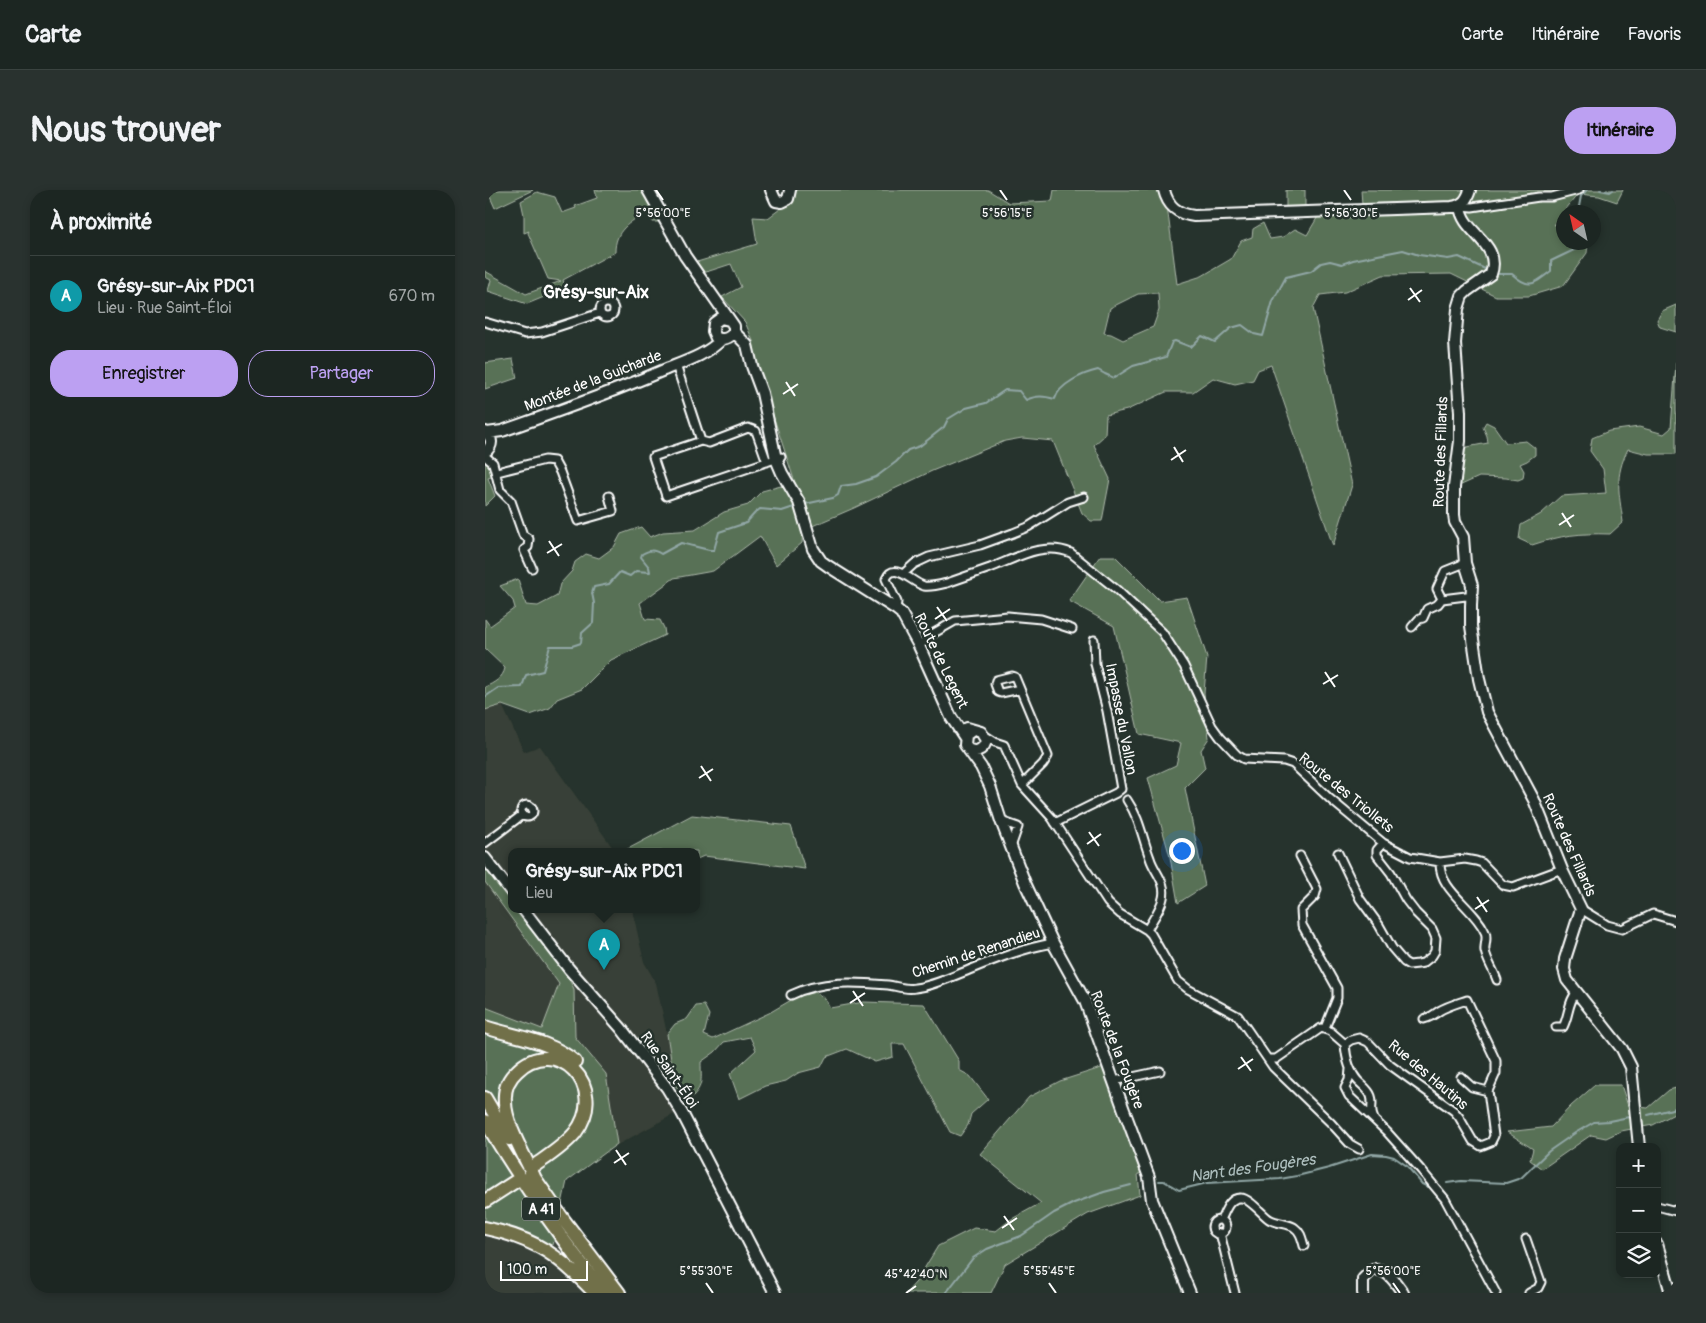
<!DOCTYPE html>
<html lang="fr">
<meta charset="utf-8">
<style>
body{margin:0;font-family:Pangolin,sans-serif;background:#29322f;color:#f1f3f6}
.controls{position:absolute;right:15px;bottom:15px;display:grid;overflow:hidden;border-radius:10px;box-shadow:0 2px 8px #0003}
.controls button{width:45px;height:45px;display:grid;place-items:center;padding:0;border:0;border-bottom:1px solid #3a4340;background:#1c2622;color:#f1f3f6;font:25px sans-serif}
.compass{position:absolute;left:1071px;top:15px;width:45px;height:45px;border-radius:50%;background:#1c2622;box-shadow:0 2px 8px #0003;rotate:326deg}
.scale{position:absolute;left:15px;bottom:12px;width:88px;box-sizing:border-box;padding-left:5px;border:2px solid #fff;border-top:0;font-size:14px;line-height:18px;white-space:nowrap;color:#fff;-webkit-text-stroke:4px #26332d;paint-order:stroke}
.you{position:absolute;left:696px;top:660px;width:18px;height:18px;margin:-12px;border:4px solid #fff;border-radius:50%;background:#1a73e8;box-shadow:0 0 0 8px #1a73e833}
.badge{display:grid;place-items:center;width:32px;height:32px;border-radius:50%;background:#bca0f2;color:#fff;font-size:16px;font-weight:700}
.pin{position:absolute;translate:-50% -41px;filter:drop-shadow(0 1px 2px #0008)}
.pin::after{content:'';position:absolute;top:26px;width:18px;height:15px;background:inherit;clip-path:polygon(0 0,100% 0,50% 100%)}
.popup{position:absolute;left:23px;top:658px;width:192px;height:65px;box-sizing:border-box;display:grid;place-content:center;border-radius:10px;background:#1c2622;filter:drop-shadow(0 1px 4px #0005);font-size:16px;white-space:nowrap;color:#a0a5a5}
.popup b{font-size:19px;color:#f1f3f6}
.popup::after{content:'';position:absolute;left:50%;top:100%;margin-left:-10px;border:10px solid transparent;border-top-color:#1c2622}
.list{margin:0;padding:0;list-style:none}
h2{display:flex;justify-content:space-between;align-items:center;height:65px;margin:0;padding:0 20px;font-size:21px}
h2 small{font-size:16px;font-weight:400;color:#a0a5a5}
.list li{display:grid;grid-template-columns:32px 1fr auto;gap:15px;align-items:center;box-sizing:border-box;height:80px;padding:0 20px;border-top:1px solid #3a4340}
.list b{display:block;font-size:19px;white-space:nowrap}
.list p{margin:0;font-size:16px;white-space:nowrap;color:#a0a5a5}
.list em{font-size:16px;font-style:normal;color:#a0a5a5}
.actions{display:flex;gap:10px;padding:15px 20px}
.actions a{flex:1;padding:11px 0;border:1px solid #bca0f2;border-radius:20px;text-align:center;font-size:18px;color:#bca0f2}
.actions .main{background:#bca0f2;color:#111}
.icon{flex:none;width:28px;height:28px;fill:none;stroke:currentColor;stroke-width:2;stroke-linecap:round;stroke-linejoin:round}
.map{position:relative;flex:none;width:1191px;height:1103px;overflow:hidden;border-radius:20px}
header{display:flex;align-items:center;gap:30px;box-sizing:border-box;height:70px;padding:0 25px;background:#1c2622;border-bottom:1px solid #3a4340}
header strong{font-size:24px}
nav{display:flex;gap:28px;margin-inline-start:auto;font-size:18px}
.intro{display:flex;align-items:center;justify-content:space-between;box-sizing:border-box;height:120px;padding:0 30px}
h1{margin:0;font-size:35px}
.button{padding:12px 22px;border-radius:20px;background:#bca0f2;color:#111;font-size:18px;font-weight:700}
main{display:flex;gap:30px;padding:0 30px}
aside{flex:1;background:#1c2622;border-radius:20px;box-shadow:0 2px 8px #0003}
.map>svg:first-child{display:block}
</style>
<header>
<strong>Carte</strong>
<nav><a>Carte</a><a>Itinéraire</a><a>Favoris</a></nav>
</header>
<div class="intro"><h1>Nous trouver</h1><a class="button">Itinéraire</a></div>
<main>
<aside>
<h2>À proximité<small></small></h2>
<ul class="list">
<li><span class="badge" style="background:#0f9aa8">A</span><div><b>Grésy-sur-Aix PDC1</b><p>Lieu · Rue Saint-Éloi</p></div><em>670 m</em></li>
</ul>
<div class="actions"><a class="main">Enregistrer</a><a>Partager</a></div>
</aside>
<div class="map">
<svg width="1191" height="1103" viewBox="0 0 1191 1103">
<rect width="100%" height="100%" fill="#26332d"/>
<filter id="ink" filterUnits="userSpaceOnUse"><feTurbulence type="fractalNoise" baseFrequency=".02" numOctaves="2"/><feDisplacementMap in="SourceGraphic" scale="10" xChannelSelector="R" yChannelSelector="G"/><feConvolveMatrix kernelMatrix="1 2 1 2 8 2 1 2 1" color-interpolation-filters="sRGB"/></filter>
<g filter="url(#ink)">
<path fill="#394137" d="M17 515 39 562 55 556 130 661H27V719H147L159 772 171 793 182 844 190 895 176 901 191 923 51 999 116 1103H0V520Z"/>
<path fill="#597156" stroke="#acb8aa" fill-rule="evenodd" d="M2 0H48L10 18Z
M110 0H156L176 32H168L161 22C144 33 130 40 130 62L78 90 81 98 42 114 3 101 6 90 0 87V81L41 104 76 91 63 89 43 43 44 41 39 43V25L36 11 52 2 70 7 77 23 91 18 90 16 112 8Z
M308 0H503L524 13 567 11 569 0H680L692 94 717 86 746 69 756 51 767 47 768 39 778 33 785 49 798 47 810 39 822 45 835 23 875 22 877 14 876 0H1138L1132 12 1114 6 1093 4 1068 35 1078 33V52L1103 53 1102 63 1078 96 1044 106H1011L966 84 898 85 860 102 835 105 828 118 867 295 848 356 786 175 773 180 768 190 750 194 728 188 708 202H681L642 220 621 225 620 245 609 255 625 289 617 331H606L597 323 568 251 537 248 520 251 447 281 369 318 318 340 317 353 291 375 275 346 228 381 189 388 155 413 160 429 175 430 179 438 180 445 126 470 97 499 72 509 65 518 45 525 17 515 0 520V497C9 493 18 488 20 478L0 459V429L5 436 30 418 28 411 15 396 33 389 41 415 53 416 72 406 75 394 87 381 90 372 101 364 114 368 129 357 136 344 156 337 165 347 178 342 210 340 239 322 263 315 277 301 296 296 307 305 313 302 271 173 268 151 260 132 237 107 256 97 246 74 218 83 212 72 272 54 268 27 283 28 307 10ZM673 103 674 120 668 137 638 150 626 144 619 143 625 118 653 104Z
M801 0H820V18L801 19Z
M1191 115V142L1175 137 1172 130 1177 121Z
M28 169 32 188 0 199V173Z
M1191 173V264H1163L1143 259C1129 287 1134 302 1138 332L1125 344C1093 343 1077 345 1047 355L1034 349 1036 335 1056 324 1076 306 1121 303 1118 279 1105 261 1107 248 1124 241 1154 237 1179 244 1186 238Z
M1001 232 1009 236 1021 253 1041 251 1050 258V265L1042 271 1035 274 1039 281 1038 288 1033 290 1021 288 994 287 974 296 977 258 1003 253 1002 246 998 237Z
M0 272 5 275 10 286 3 288 10 306 0 316Z
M615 366H630L675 411 702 407 722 467 719 503 724 548 716 560 720 578 700 598 720 696 693 713 685 667 663 588 691 575 696 553 654 544 629 436 584 411Z
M207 625 306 636 320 679 219 666 212 669V661H139Z
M0 674 26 710 27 719H33L81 783 89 799 90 847 121 884 132 954 82 991 68 1055 0 1042V817L57 839 74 794 0 692Z
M325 799C334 804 341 808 345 818L379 812 439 814 474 871V880L485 886 503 909 486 924 483 935 475 946 465 942 419 854H407L408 867 390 872 362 859 341 867 336 877 313 883 301 891 280 896 254 909 245 884 271 860 265 847 239 852 230 862 216 872C216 893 219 896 203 911L190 895 182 844 190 834 202 829 211 816 219 815 224 825 219 845 228 849 284 823Z
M619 877 659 983 653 984 655 1005 603 1024 520 1074 506 1103H421L431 1092 453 1056 489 1038 511 1041 525 1030 556 1013 495 964 544 907 575 891Z
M1110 895H1136L1143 916 1163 918 1184 900 1191 898V923L1168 935 1136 941 1121 948 1106 945 1057 979 1045 970 1048 959 1022 942 1066 937 1086 916Z"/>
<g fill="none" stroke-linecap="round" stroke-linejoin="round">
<path stroke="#91a7a6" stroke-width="2" d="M1115 0 1125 2 1128 0
M1093 22 1096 6 1102 0
M1010 84H1027C1045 100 1049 94 1066 81V71L1091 59 1086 52
M320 314 348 308 353 305 356 296 371 294 391 287 411 272 423 260 435 256 459 237 463 229 481 218 501 213 520 200 534 201 541 210C552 205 559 206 570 209 574 194 599 183 613 180L620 184 629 188 648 176 681 167 687 152 690 151 706 157 717 146 730 152 746 138 757 135 769 144 778 146 788 111 801 87 826 81 836 73 845 71 857 74 868 70 918 60 934 65 963 69 974 67 1000 79
M0 507 13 498 37 497 41 485 58 481 65 456H87L96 453 97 443 108 433 109 413 107 403 109 397 124 394 135 382 145 386 151 381 165 382 164 377 156 367 157 364C164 360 168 359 176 364L196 353 224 360H229L234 342 261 333 270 323 275 319 297 321 309 317
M1163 925 1191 918
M674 991H679L694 1000 722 993 795 989 812 986 844 978 887 964 901 965 909 967 922 976 937 994 943 997
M962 993 976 991 1021 993 1036 988 1064 961 1090 943 1109 932 1124 931 1144 927
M461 1103 488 1068 502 1059 536 1046 569 1023 589 1013 619 1002 646 995"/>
<defs>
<path id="street" d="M975 16 987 17 1054 7H1067L1094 0
M115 120a7 7 0 1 1 14 0a7 7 0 1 1-14 0Z
M0 132 40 144 57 142 115 123
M191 175 216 251 168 267 181 306 296 267
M216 251 224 253 263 238 271 241 282 272
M0 266 8 273 15 300 26 311 38 345 44 349 43 357 39 360 47 378
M12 282 60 270 69 271 75 282 93 331 128 321 124 306
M980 373 960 381 952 399 957 409 981 406 987 407
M418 384 429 374 444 367 495 355 528 343 543 337 583 312 599 307
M411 419 412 412 401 389C409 370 427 393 439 396 447 397 454 395 462 393 476 388 491 383 505 378 531 368 559 351 586 363L632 400 677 442 699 476 727 536 735 547 752 565 759 569 799 571 808 574 845 609 898 653 925 667 955 672 980 669 991 671 997 673 1018 695 1028 697 1077 679
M927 437 934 429 938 428 942 419 953 414 957 409
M434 456 449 443 470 431 523 426 556 429 587 439
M535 499 516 503 513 502 510 494 511 490 527 486 530 487 563 566 558 574 537 595
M499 545 510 552 519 555 537 595 567 628 623 713 635 724 662 740 666 744 693 791 703 799 753 826 788 877 846 933 865 954 874 959
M642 610C655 629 657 647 665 668 669 682 682 692 678 708 676 719 667 730 662 740
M36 621a6 6 0 1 1 12 0a6 6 0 1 1-12 0Z
M516 631 533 637 526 657
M570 633 631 603 636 599 622 521 610 474 609 450
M0 653 37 625
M853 663 875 709 894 735 907 758 919 772 924 775 933 774 938 773 947 766 950 761 951 748 947 739 931 723 921 710 906 683 892 665V660L898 653
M815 666 832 699 830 706 816 720 817 735 852 798V808L840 838
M955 672C954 701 989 717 1000 742 1003 748 999 755 1000 761 1002 771 1009 781 1012 790
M1096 719 1122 735 1137 739 1168 724 1191 731
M306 805C337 790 370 792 403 795 411 796 421 800 430 798 448 796 466 787 484 780 511 769 539 758 568 753
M1071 837H1078C1084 826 1083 812 1091 803
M860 854 866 850 874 848 883 852 905 875 969 921 974 927 988 951 996 956 1006 952 1009 946 1003 901 1011 883V871L982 810C973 813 962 816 954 821 949 825 946 827 939 829
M860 854C861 868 864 881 873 891 878 896 884 900 886 906 889 914 884 920 889 929
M784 869H791L836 838 845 841 860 854
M865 879 864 890 860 898 864 906 902 942 936 980 960 1009 1011 1103
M976 887 987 897 1003 901
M629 891 675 881
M1172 1016 1191 1021
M736 1030C740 1022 744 1007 756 1008 764 1008 777 1024 784 1029 792 1034 804 1033 810 1038 816 1042 817 1049 819 1056
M727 1037a7 7 0 1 1 14 0a7 7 0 1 1-14 0Z
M735 1043 750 1103
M1041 1049 1056 1092 1053 1098 1044 1103"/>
<path id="secondary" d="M163 0 200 66 249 136V142C244 149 239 150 231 148L228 141 229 133 236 128 244 130
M286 0 291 11 297 12 303 9 305 0
M679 0C683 17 693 24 709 26L967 17C978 15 982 10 985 0
M975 16C977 43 1017 53 1006 84L982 101 977 106 973 119 970 153 975 222V251L969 297V325L970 332 978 347 980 373 987 395 986 416V436L994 489 1002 522 1049 610 1078 682 1096 719 1080 769 1079 779 1082 790 1137 859 1146 877 1154 957
M249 142 262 155 267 176 277 203 291 269 297 283 314 312 328 359 336 371 343 376 411 419 416 423 434 456 466 527 480 548
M0 242C8 248 8 256 0 262
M2 243 17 241C71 222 126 203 179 180 199 172 222 165 237 149
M482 538 496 542 501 550C500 558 493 563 485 560
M488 540 481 545 480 555 496 577 505 596 516 631 540 693 568 753 600 811 639 920 664 987 667 1010 705 1103
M0 668 27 703
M38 719 84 779 136 838 182 898 197 923 290 1103
M1172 1054 1186 1103
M878 1103V1089L888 1079C903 1079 910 1092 918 1103"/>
<path id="highway" d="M0 837C30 847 65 850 90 872
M0 908 24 949
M0 931C36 991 75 1049 120 1103
M46 983 78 1029 134 1103
M50 989C41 968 20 934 20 912 19 900 23 889 32 881 70 843 126 896 90 943 79 956 65 965 52 974
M0 1011 31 991
M0 1038C52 1049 74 1066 110 1103"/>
</defs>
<use href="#street" stroke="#fff" stroke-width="11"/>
<use href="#secondary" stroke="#fff" stroke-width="14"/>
<use href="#highway" stroke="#fff" stroke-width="16"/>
<use href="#street" stroke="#26332d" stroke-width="7"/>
<use href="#secondary" stroke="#26332d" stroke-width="10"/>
<use href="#highway" stroke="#71704a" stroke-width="12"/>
</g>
</g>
<path fill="none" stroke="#fff" stroke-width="2" d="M171 0 178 10M515 0 522 10M859 0 866 10M925 98 935 112M923 110 937 100M301 192 310 206M298 204 313 194M689 257 698 272M686 270 701 260M1077 323 1086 337M1074 335 1089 325M64 351 74 366M62 363 77 354M452 417 462 431M450 429 465 419M840 482 850 497M838 494 853 485M216 576 226 591M214 588 228 579M604 642 614 656M602 654 616 644M992 707 1002 722M990 719 1004 710M368 801 378 816M365 813 380 803M756 867 766 881M753 879 768 869M131 960 141 975M129 973 144 963M519 1026 529 1040M517 1038 532 1028M221 1093 228 1103M564 1093 571 1103M908 1093 915 1103M421 1103 431 1096"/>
<g text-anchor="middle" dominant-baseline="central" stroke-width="5" stroke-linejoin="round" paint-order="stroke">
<rect fill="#26332d" stroke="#bec2c0" stroke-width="1" x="37" y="1007.5" width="38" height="23" rx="4"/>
<g font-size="14" font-weight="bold" fill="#fff">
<text x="56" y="1019">A 41</text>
</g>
<g font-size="15" fill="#fff" stroke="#26332d">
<text transform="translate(108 191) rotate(-21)">Montée de la Guicharde</text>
<text transform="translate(956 262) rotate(-88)">Route des Fillards</text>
<text transform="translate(456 471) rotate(64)">Route de Legent</text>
<text transform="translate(636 529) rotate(79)">Impasse du Vallon</text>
<text transform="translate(861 603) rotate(39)">Route des Triollets</text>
<text transform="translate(1084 655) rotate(66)">Route des Fillards</text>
<text transform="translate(491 763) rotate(-18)">Chemin de Renandieu</text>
<text transform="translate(632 860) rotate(69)">Route de la Fougère</text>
<text transform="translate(184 880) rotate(55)">Rue Saint-Éloi</text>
<text transform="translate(943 885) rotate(40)">Rue des Hautins</text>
</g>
<g font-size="16" font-style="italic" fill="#acbdbc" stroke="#26332d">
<text transform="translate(768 978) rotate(-8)">Nant des Fougères</text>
</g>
<g font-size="18" font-weight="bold" fill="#fff" stroke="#26332d">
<text x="111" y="102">Grésy-sur-Aix</text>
</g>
</g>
<g font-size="12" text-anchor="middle" fill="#fff" stroke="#26332d" stroke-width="5" stroke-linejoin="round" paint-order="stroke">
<text x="178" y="27">5°56'00"E</text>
<text x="522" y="27">5°56'15"E</text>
<text x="866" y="27">5°56'30"E</text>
<text x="221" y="1085">5°55'30"E</text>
<text x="564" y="1085">5°55'45"E</text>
<text x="908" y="1085">5°56'00"E</text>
<text x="431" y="1088">45°42'40"N</text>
</g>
</svg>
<div class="controls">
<button>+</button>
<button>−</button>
<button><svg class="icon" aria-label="layers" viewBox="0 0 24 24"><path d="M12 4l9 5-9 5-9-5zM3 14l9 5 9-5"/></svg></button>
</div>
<svg class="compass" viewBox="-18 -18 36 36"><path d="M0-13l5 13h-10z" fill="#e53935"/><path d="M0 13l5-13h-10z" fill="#a0a5a5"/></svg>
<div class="scale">100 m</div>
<div class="you"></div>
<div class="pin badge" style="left:119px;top:780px;background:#0f9aa8">A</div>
<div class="popup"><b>Grésy-sur-Aix PDC1</b>Lieu</div>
</div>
</main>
